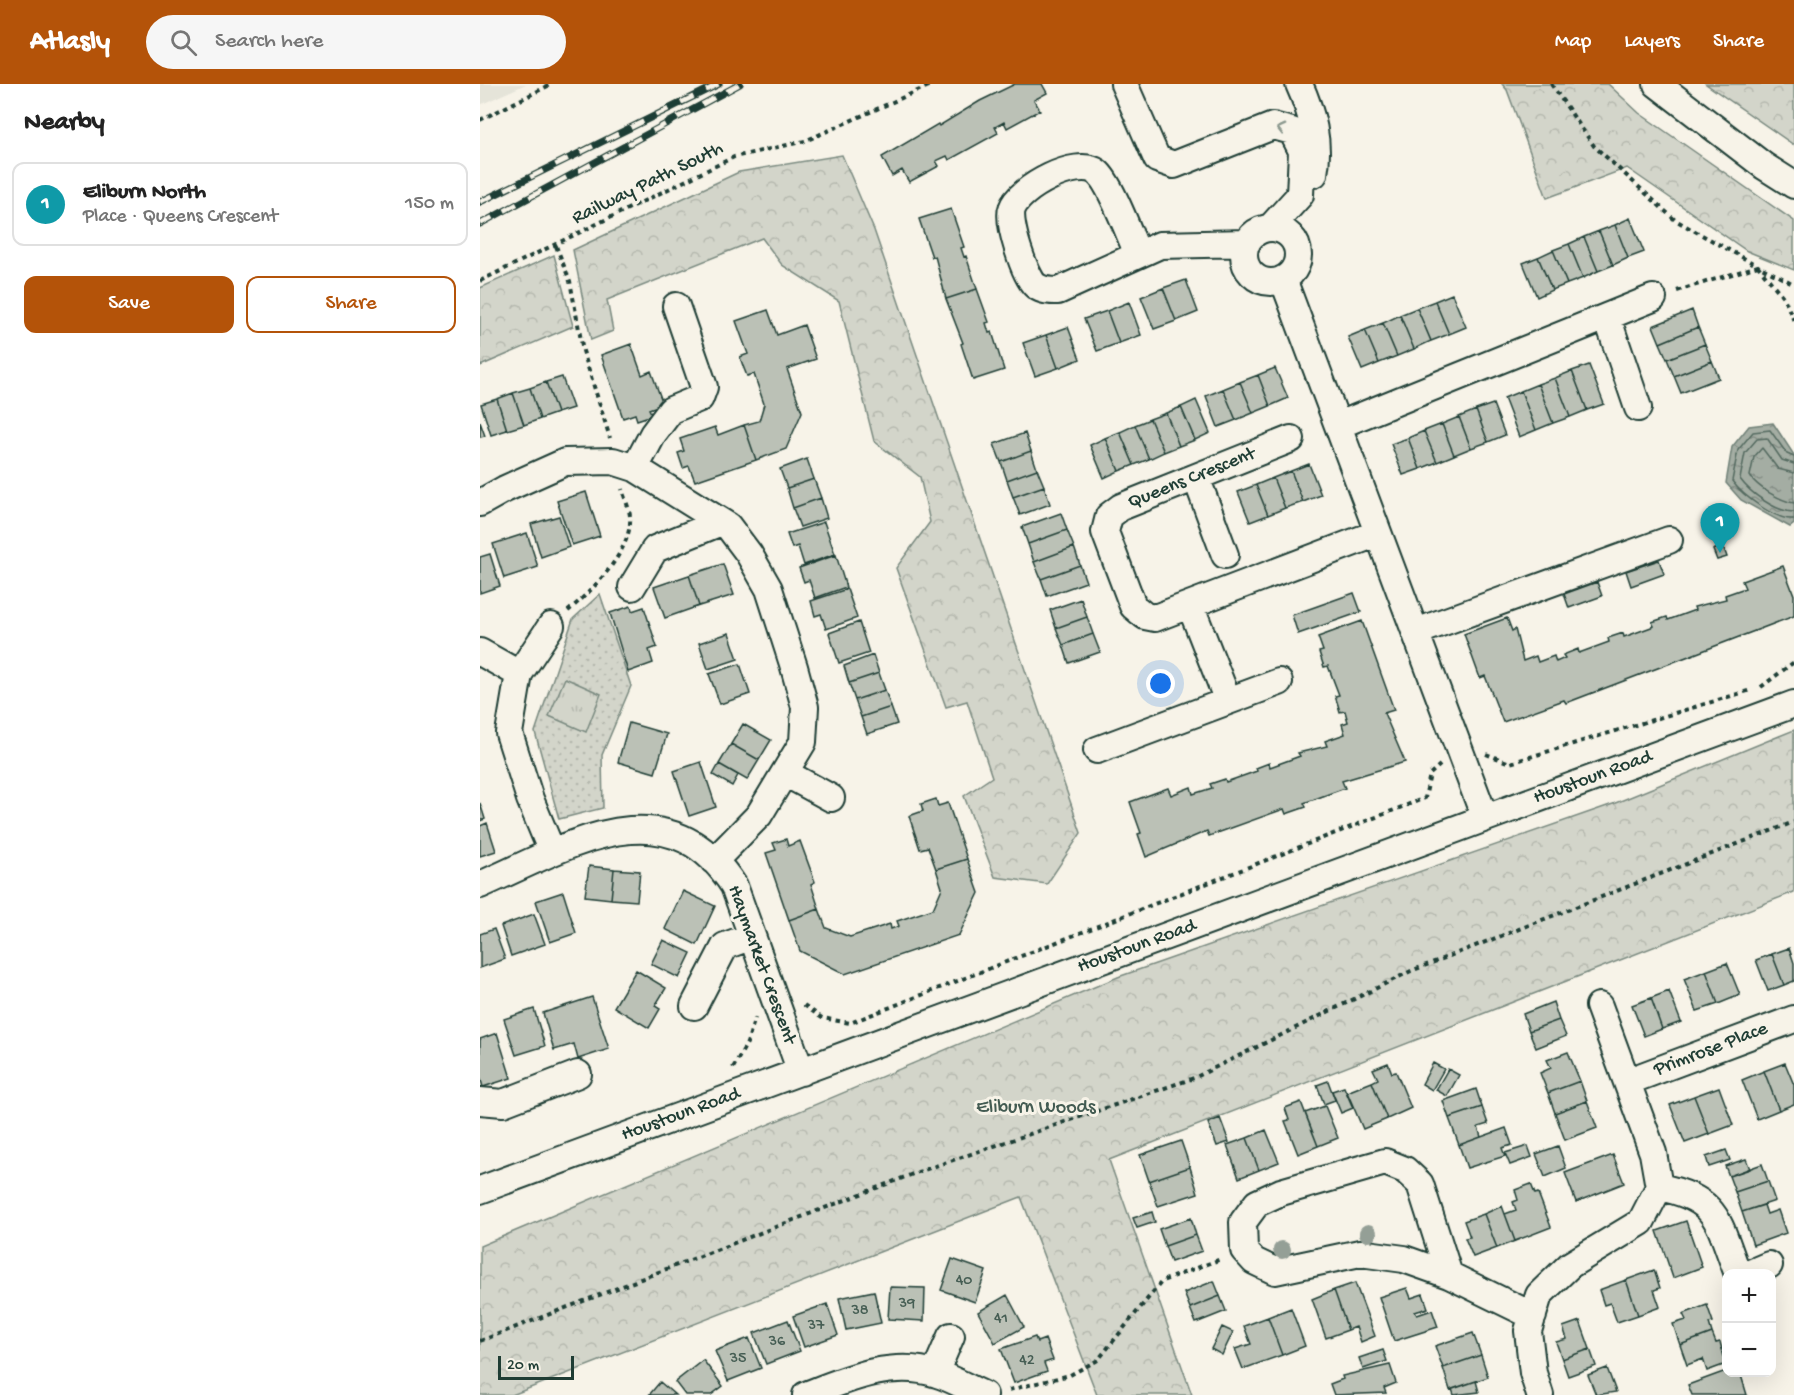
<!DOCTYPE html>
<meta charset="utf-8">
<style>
body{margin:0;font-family:"Gochi Hand",sans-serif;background:#f6f6f6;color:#222}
.controls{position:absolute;right:18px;bottom:18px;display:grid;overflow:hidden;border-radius:12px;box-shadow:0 6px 24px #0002}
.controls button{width:54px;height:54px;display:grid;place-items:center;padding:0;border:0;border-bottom:2px solid #e0e0e0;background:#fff;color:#222;font:30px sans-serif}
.scale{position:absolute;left:18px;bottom:15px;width:76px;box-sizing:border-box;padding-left:6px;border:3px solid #1f3d34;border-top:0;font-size:16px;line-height:21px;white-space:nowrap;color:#1f3d34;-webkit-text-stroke:4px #f7f3e8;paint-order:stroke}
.you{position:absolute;left:681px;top:600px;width:21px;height:21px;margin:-15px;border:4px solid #fff;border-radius:50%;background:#1a73e8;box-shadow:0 0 0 9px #1a73e833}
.badge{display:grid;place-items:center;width:39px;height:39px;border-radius:50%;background:#b45309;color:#fff;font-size:20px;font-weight:700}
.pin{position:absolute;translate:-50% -50px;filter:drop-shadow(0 2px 3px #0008)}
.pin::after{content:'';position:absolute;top:32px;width:21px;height:18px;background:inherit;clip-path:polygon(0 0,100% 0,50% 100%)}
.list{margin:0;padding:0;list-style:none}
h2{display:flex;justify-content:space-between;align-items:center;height:78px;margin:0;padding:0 24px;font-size:26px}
h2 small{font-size:20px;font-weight:400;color:#767676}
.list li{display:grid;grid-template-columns:39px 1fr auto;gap:18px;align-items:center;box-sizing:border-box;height:84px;margin:0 12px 12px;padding:0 12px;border:2px solid #e0e0e0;border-radius:12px}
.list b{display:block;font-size:22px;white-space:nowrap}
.list p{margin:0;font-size:20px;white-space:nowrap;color:#767676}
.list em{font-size:20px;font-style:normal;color:#767676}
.actions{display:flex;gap:12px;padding:18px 24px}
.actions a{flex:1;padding:14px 0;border:2px solid #b45309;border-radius:12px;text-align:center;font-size:21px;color:#b45309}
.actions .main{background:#b45309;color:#fff}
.icon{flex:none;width:33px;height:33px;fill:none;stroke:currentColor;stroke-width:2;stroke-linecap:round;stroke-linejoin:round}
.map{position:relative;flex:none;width:1314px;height:1311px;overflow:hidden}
header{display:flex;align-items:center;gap:36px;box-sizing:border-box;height:84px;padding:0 30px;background:#b45309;color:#fff}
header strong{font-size:28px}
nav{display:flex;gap:33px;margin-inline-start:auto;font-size:21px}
.search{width:420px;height:54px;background:#f6f6f6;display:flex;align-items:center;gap:15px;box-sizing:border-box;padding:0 21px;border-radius:33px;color:#767676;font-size:22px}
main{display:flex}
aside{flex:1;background:#fff}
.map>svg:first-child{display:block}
</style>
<header>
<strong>Atlasly</strong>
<div class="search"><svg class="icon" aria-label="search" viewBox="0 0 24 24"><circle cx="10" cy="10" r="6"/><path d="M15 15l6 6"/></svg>Search here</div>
<nav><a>Map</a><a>Layers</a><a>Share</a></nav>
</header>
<main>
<aside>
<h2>Nearby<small></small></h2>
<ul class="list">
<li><span class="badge" style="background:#0f9aa8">1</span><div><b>Eliburn North</b><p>Place · Queens Crescent</p></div><em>150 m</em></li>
</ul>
<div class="actions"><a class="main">Save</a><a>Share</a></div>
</aside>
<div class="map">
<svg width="1314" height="1311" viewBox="0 0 1314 1311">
<defs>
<pattern id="grass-dots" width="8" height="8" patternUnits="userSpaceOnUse" patternTransform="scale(1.5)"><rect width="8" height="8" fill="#d3d5ca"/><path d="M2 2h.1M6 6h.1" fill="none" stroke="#b5b8ae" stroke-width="1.8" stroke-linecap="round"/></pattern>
<pattern id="forest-crowns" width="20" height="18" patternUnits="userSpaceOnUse" patternTransform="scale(1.5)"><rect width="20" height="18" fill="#d3d5ca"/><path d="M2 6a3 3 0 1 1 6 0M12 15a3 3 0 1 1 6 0" fill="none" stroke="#b5b8ae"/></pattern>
<pattern id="park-tufts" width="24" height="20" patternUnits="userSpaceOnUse" patternTransform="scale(1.5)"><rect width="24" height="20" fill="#d3d5ca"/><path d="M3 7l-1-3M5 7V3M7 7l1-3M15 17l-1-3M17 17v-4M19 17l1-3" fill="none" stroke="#b5b8ae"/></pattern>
<pattern id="water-ripples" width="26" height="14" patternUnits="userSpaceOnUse" patternTransform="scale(1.5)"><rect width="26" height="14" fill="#a4ada3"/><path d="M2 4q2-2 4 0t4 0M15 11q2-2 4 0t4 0" fill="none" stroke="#858e86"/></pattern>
</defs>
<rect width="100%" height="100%" fill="#f7f3e8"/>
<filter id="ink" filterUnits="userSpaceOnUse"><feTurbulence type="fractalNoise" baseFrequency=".0167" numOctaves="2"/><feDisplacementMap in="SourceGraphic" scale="12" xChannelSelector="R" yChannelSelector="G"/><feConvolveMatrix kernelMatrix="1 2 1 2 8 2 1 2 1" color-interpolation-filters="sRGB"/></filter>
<g filter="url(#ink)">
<path fill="#e5e4d9" d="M0 0H46L0 21Z"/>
<path fill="url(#grass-dots)" stroke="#79897f" stroke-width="1.5" d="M120 510 151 602 122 671 123 724 79 735 55 648 93 535Z"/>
<path fill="url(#forest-crowns)" stroke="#79897f" stroke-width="1.5" d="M1022 0H1128L1159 29 1314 137V186L1267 167 1147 84 1067 114 1027 6Z
M1226 0H1314V61Z
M362 71 394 146 601 749 567 800 515 793 484 712 512 693 487 617 466 623 416 484 450 438 440 393 394 357 359 217 302 181 282 154 127 216 133 247 111 256 93 166 259 88Z
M74 171 93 242 0 282V204Z
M1314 646V808L629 1076 712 1311H617L541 1113 32 1311H0V1162L638 893 1133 720Z"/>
<path fill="url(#park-tufts)" stroke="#79897f" stroke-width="1.5" d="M85 594 121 610 106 648 69 632Z"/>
<path fill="url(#water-ripples)" stroke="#6f8077" stroke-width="1.5" d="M1293 339 1314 371V440L1310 443 1261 416 1246 399 1252 363 1269 342Z"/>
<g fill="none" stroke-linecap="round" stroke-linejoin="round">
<path stroke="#546a60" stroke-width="1.5" d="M1314 373 1307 370 1290 346 1273 348 1258 366 1252 397C1262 411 1296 437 1314 435
M1314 380 1302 376 1287 354 1277 355 1265 369 1260 395C1270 409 1296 428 1314 428
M1314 389 1298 385 1282 364 1274 373 1270 392C1278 404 1299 416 1314 419"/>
</g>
<path fill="#bbc1b6" stroke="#1f3d34" stroke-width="1.5" d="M535 0H562L567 9 554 16 560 26 527 44 524 38 515 43 518 49 469 76 467 72 456 77 459 82 429 98 422 86 412 92 402 73 458 40 459 42 500 17Z
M471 125 484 163 481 164 484 173 486 172 497 205 466 215 455 172 452 173 439 135Z
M1150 134 1164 168 1148 174 1135 141Z
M1135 141 1148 174 1133 181 1119 147Z
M1119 147 1133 181 1118 187 1104 153Z
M1104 153 1118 187 1103 194 1089 160Z
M1089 160 1103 194 1087 200 1073 166Z
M1073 166 1087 200 1072 206 1058 173Z
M1058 173 1072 206 1057 213 1043 179Z
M706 196 718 228 696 237 683 204Z
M683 204 696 237 674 245 661 213Z
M497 205 509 238 506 239 509 249 512 248 524 286 493 296 481 260 483 259 466 215Z
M972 210 986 243 969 250 955 217Z
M955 217 969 250 951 257 937 224Z
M649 218 661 251 639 259 627 227Z
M937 224 951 257 934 265 920 231Z
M288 226 297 251 324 241 336 275 307 285 322 328 306 365 276 376 264 341 279 337 284 320 274 290 267 292 263 282 260 273 268 270 256 237Z
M1212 226 1218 243 1180 259 1173 242Z
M627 227 639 259 617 267 604 235Z
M920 231 934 265 917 272 903 239Z
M903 239 917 272 899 279 885 246Z
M588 243 600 275 578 284 566 251Z
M1218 243 1225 260 1187 275 1180 259Z
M885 246 899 279 882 286 868 253Z
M566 251 578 284 555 292 543 259Z
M151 260 162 291 171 287 183 320 169 325 172 331 157 336 155 330 143 334 121 271Z
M1225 260 1232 277 1194 292 1187 275Z
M1232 277 1239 294 1201 309 1194 292Z
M1109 281 1124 320 1107 326 1092 287Z
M795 284 808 314 790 322 778 291Z
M1092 287 1107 326 1090 333 1075 294Z
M778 291 790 322 773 329 760 298Z
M82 293 93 324 77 329 66 298Z
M1075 294 1090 333 1073 339 1058 300Z
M66 298 77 329 60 335 50 304Z
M760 298 773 329 756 336 743 305Z
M1058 300 1073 339 1056 346 1041 307Z
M50 304 60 335 44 341 33 309Z
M743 305 756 336 738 343 726 312Z
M1041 307 1056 346 1039 353 1024 314Z
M33 309 44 341 27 346 17 315Z
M17 315 27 346 11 351 1 320Z
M716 316 730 349 715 356 701 323Z
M1013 320 1025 351 1008 358 996 326Z
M701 323 715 356 699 362 686 329Z
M996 326 1008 358 991 364 979 333Z
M686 329 699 362 684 368 670 335Z
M979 333 991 364 974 371 962 340Z
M670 335 684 368 669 375 655 341Z
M0 338 5 352 0 353Z
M962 340 974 371 957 378 944 347Z
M264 341 276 376 215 397 209 382 203 384 198 369 204 367 200 355 235 343 238 351Z
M655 341 669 375 654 381 640 348Z
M944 347 957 378 940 385 928 354Z
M640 348 654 381 639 387 625 354Z
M545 349 551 367 521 378 514 360Z
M625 354 639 387 624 394 610 361Z
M928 354 940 385 923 391 911 360Z
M551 367 557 385 527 396 521 378Z
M327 375 334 395 307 404 300 385Z
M829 380 841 411 823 418 811 387Z
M557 385 564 402 533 413 527 396Z
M811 387 823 418 805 424 793 394Z
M793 394 805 424 788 431 776 401Z
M334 395 341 414 313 424 307 404Z
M776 401 788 431 770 438 758 408Z
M564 402 570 420 540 431 533 413Z
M106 408 120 452 92 461 77 417Z
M341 414 347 434 320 443 313 424Z
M581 429 587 446 548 460 542 443Z
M79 432 89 463 61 473 51 440Z
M344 438 355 470 324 481 318 462 312 464 307 450Z
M587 446 594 463 554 478 548 460Z
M47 449 58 483 24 494 13 460Z
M1243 462 1247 473 1237 476 1233 466Z
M594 463 600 481 561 495 554 478Z
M10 470 20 502 0 509V473Z
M356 471 366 503 335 514 329 496 324 498 319 484Z
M1179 476 1184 490 1151 502 1146 487Z
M243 480 254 511 219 522 209 491Z
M600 481 606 498 567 512 561 495Z
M1303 482 1314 511V532L1086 619 1084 616 1023 638 1005 592 1000 594 984 550 1027 534 1032 547 1035 545 1043 577 1056 572 1058 578 1074 572 1076 578 1085 574 1083 571 1098 565 1099 569 1129 558 1128 554 1143 549 1144 553 1174 542 1172 538 1187 533 1188 536 1215 526 1214 523 1246 515 1245 511 1265 504 1262 497Z
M209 491 219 522 185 534 174 503Z
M1117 498 1122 512 1089 524 1084 510Z
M367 505 377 534 346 545 341 530 335 532 331 517Z
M874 509 881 528 818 550 812 531Z
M601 515 607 533 576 544 570 526Z
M151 522 152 527 164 523 177 563 169 566 173 579 148 588 130 529Z
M607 533 613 550 583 561 576 544Z
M882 537 914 626 904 629 925 678 862 697 865 704 824 719 826 723 806 730 804 725 729 752 727 747 666 773 658 750 661 749 650 718 688 704 691 711 711 703 713 710 732 704 730 700 745 695 746 698 777 687 776 684 789 679 790 683 820 672 818 669 847 662 845 657 865 650 862 640 868 638 865 627 860 628 858 621 855 612 859 611 848 582 844 583 839 568 843 567 838 553Z
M379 538 389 569 359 579 349 549Z
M249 549 258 575 228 585 219 559Z
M613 550 620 568 589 579 583 561Z
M393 571 399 589 369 599 364 582Z
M260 580 270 610 240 620 229 590Z
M399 589 405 606 375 616 369 599Z
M405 606 411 623 381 633 375 616Z
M411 623 417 640 387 650 381 633Z
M149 639 187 650 175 689 138 678Z
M263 640 291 656 279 676 251 660Z
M251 660 279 676 267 696 239 680Z
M221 678 236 723 209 732 194 687Z
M239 680 258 691 252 702 233 691Z
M456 715 458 722 468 719 487 775 456 785 448 763 440 765 429 732 443 727 441 720Z
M0 719 5 735 0 737Z
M7 739 16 767 0 772V742Z
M306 755 308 762 320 757 335 798 331 800 339 825 309 836 286 769 296 766 293 759Z
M487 775 499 809 479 851 365 890 320 867 309 836 339 825 346 844 370 853 410 840 411 845 419 842 417 837 453 825 462 804 456 785Z
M109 782 134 785 131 815 105 812Z
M134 785 160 787 157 817 131 815Z
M203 807 235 822 217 861 185 845Z
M83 808 96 849 70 858 56 817Z
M54 830 65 860 31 872 21 842Z
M14 845 25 875 0 884V850Z
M183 856 211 869 199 894 171 880Z
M1309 864 1314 879V897L1304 901 1292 870Z
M1292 870 1304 901 1288 907 1276 876Z
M1247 879 1260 911 1238 920 1226 887Z
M156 886 186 904 175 922 180 925 169 944 134 923Z
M1226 887 1238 920 1217 927 1204 895Z
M1189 907 1201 938 1182 945 1171 914Z
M112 913 129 965 98 975 94 960 74 966 63 929Z
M1171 914 1182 945 1164 952 1152 921Z
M1073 918 1079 936 1049 947 1043 930Z
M54 925 65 962 36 971 24 935Z
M1079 936 1086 952 1056 964 1049 947Z
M17 949 31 994 3 1003 0 993V955Z
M1088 968 1100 997 1068 1009 1060 989 1071 984 1067 976Z
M908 979 912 989 916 988 931 1024 907 1035 892 998 898 995 893 985Z
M953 979 964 985 952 1006 942 1000Z
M1305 979 1314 1001V1020L1299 1026 1284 987Z
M968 985 979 991 967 1012 956 1006Z
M1284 987 1299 1026 1277 1035 1262 996Z
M848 997 855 1016 844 1020 837 1001Z
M1100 997 1107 1017 1075 1029 1068 1009Z
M892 998 907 1035 883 1045 867 1008Z
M864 1003 873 1024 861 1029 852 1007Z
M1239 1003 1253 1041 1229 1050 1214 1012Z
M996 1005 1002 1023 969 1034 963 1017Z
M1214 1012 1229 1050 1205 1059 1190 1021Z
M1107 1017 1117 1044 1085 1056 1075 1029Z
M821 1018 838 1062 818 1070 805 1037 809 1036 805 1024Z
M845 1022 858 1054 838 1062 825 1029Z
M1002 1023 1008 1040 998 1043 1001 1053 979 1061 969 1034Z
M740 1034 749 1058 737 1062 728 1039Z
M1026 1044 1032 1061 1022 1064 1025 1072 987 1084 979 1061Z
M786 1046 799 1078 779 1086 767 1054Z
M767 1054 779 1086 759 1094 747 1061Z
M701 1057 710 1083 669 1097 660 1071Z
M1048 1062 1052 1073 1030 1081 1025 1069Z
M1078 1062 1086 1084 1065 1093 1056 1070Z
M1246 1066 1250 1076 1229 1083 1226 1073Z
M1133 1071 1144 1099 1096 1118 1085 1089Z
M1266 1075 1270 1085 1249 1092 1245 1082Z
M1282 1080 1288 1097 1255 1108 1249 1092Z
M710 1083 718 1109 678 1122 669 1097Z
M1288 1097 1295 1117 1262 1128 1255 1108Z
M1051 1100 1055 1110 1058 1109 1071 1143 1035 1157 1025 1130 1036 1126 1033 1118 1038 1116 1035 1106Z
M1284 1121 1287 1130 1298 1126 1306 1149 1273 1161 1262 1128Z
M1022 1122 1035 1157 1017 1164 1004 1130Z
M672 1128 675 1138 657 1144 653 1134Z
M1004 1130 1017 1164 993 1173 985 1154 990 1153 984 1137Z
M711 1134 716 1151 685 1162 679 1145Z
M1206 1137 1222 1183 1193 1194 1177 1147Z
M716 1151 722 1167 691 1178 685 1162Z
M472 1175 506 1187 495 1218 461 1206Z
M1174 1186 1180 1204 1174 1206 1180 1223 1158 1231 1146 1196Z
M1146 1196 1158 1231 1137 1238 1130 1219 1124 1221 1119 1206Z
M734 1197 740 1212 710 1224 704 1209Z
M875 1199 895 1252 881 1258 876 1243 868 1246 854 1206Z
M410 1203 445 1204 444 1237 408 1235Z
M927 1204 931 1214 943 1210 948 1224 935 1228 937 1231 952 1226 958 1243 914 1257 899 1213Z
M854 1206 868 1246 846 1254 832 1215Z
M394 1207 401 1239 366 1246 359 1214Z
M527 1211 544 1243 515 1259 498 1228Z
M740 1212 746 1227 716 1239 710 1224Z
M347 1220 358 1251 324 1263 313 1232Z
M1227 1221 1233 1238 1229 1239 1232 1249 1200 1261 1193 1240 1206 1236 1203 1230Z
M811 1224 825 1262 802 1271 788 1233Z
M788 1233 802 1271 763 1285 755 1265 771 1260 764 1242Z
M308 1236 320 1267 286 1280 274 1249Z
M1100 1237 1110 1265 1082 1275 1076 1258 1087 1255 1083 1243Z
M742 1243 753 1248 742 1271 731 1265Z
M993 1249 1001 1271 963 1284 955 1262Z
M1232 1249 1236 1259 1240 1258 1246 1280 1227 1287 1223 1275 1207 1281 1200 1261Z
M555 1253 557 1258 565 1255 573 1276 564 1279 567 1287 534 1299 521 1265Z
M269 1254 281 1284 248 1297 235 1267Z
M1110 1265 1116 1282 1088 1292 1082 1275Z
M903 1266 907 1277 883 1285 879 1274Z
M1001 1271 1008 1293 970 1306 963 1284Z
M223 1276 243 1302 231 1311H205L195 1298Z
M910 1281 916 1299 904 1304 906 1309 854 1311 850 1300 863 1295 862 1292Z
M1127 1284 1136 1308 1116 1311 1108 1291Z
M1246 1287 1260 1288 1267 1311H1212L1208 1301Z
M996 1297 999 1308 974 1311 972 1305Z
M180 1298 195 1311H169Z"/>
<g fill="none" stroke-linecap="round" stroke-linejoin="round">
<defs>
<path id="minor" d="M644 0 677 75 694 81 793 42 812 47 822 67 820 111 790 144
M819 0C832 29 840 58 834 90
M1177 0 1284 82 1314 101
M764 171a27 27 0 1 1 54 0a27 27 0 1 1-54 0Z
M658 170C650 152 630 98 617 88 597 73 539 104 532 125 527 137 545 194 556 202 563 207 570 207 578 207L680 161 767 159
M803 195 1005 734
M1127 233 1158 324
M859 341 1173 214
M811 355 641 423 629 432 625 448 653 522 665 532 675 534 898 449
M155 384 173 350 191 326 220 314 224 303 196 222
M716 393 745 471
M0 419 25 405 85 378 133 377 155 384 248 442 269 470 289 505 314 583 325 623 323 658 279 731 234 777
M152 503 175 465 241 438
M711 523 748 617
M71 542 39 590 29 649 50 715 72 768
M936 548 1189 456
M0 568 39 590
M617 666 799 598
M307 690 351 714
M0 801C85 764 187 697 254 802L321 988
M214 922 245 862 272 852
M1149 997 1314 935
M0 1017 23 1019 98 990
M1179 1103C1240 1115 1237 1137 1258 1190
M0 1106 1314 620
M1268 1190 1289 1181
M969 1191 940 1100 925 1086 905 1078 801 1108 777 1119 763 1138 764 1166 774 1177 795 1187 880 1169 924 1175 969 1191 1053 1232
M455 1289 471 1252
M326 1311C367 1295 413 1275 457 1290 473 1295 488 1304 504 1311
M1060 1311 1053 1289 1048 1247 1059 1211 1090 1181 1161 1138 1179 1103 1173 1069 1119 922"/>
</defs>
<use href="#minor" stroke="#1f3d34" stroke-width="30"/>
<path stroke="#1f3d34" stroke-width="4" stroke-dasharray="4.5 4.5" stroke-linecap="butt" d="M1071 0 1114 62 1195 136 1278 182 1304 214 1314 237
M0 36 72 0
M76 162 90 197 103 267 130 354
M0 197 254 73 325 57 453 0
M1197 207 1278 182 1314 200
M88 527C112 507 153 466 150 432 149 423 144 413 142 405
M1281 603 1314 578
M1006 670 1030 679 1271 606
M324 921 342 934 370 939 945 714 950 690 960 681
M253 984 267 959 275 934
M0 1257 438 1088 714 994 931 887 1314 738
M529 1306 590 1291 618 1276 682 1197 741 1175"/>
<use href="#minor" stroke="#f7f3e8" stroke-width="26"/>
<defs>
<path id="rail" d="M0 118 239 0
M0 140 260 0"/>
</defs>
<use href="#rail" stroke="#1f3d34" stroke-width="7"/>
<use href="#rail" stroke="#f7f3e8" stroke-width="4.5" stroke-dasharray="14" stroke-linecap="butt"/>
</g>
<g fill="#949f96">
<circle cx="888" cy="1149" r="9"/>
<circle cx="802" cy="1166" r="9"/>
</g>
<defs><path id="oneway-chevron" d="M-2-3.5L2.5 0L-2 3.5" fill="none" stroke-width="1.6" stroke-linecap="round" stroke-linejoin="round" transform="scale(1.5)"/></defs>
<use stroke="#8b988e" href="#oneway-chevron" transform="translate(801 45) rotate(-166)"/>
</g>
<g text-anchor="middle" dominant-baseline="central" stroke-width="6" stroke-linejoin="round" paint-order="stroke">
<g font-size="16" fill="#465e54">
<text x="484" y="1197">40</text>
<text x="427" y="1220">39</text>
<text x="380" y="1227">38</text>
<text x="521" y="1235">41</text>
<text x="336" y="1242">37</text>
<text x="297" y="1258">36</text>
<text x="258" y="1275">35</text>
<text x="547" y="1277">42</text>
</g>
<g font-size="20" fill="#1f3d34" stroke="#f7f3e8">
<text transform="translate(168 100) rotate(-26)">Railway Path South</text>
<text transform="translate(712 395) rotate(-22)">Queens Crescent</text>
<text transform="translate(1113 694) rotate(-20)">Houstoun Road</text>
<text transform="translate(657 863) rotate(-20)">Houstoun Road</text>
<text transform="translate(281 881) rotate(70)">Haymarket Crescent</text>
<text transform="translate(1231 966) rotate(-21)">Primrose Place</text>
<text transform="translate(201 1031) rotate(-20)">Houstoun Road</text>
</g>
<g font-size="20" fill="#435b52" stroke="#f7f3e8">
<text x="556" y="1024">Eliburn Woods</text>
</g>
</g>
</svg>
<div class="controls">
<button>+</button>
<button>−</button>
</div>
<div class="scale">20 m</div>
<div class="you"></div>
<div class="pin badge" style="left:1240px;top:469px;background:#0f9aa8">1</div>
</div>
</main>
